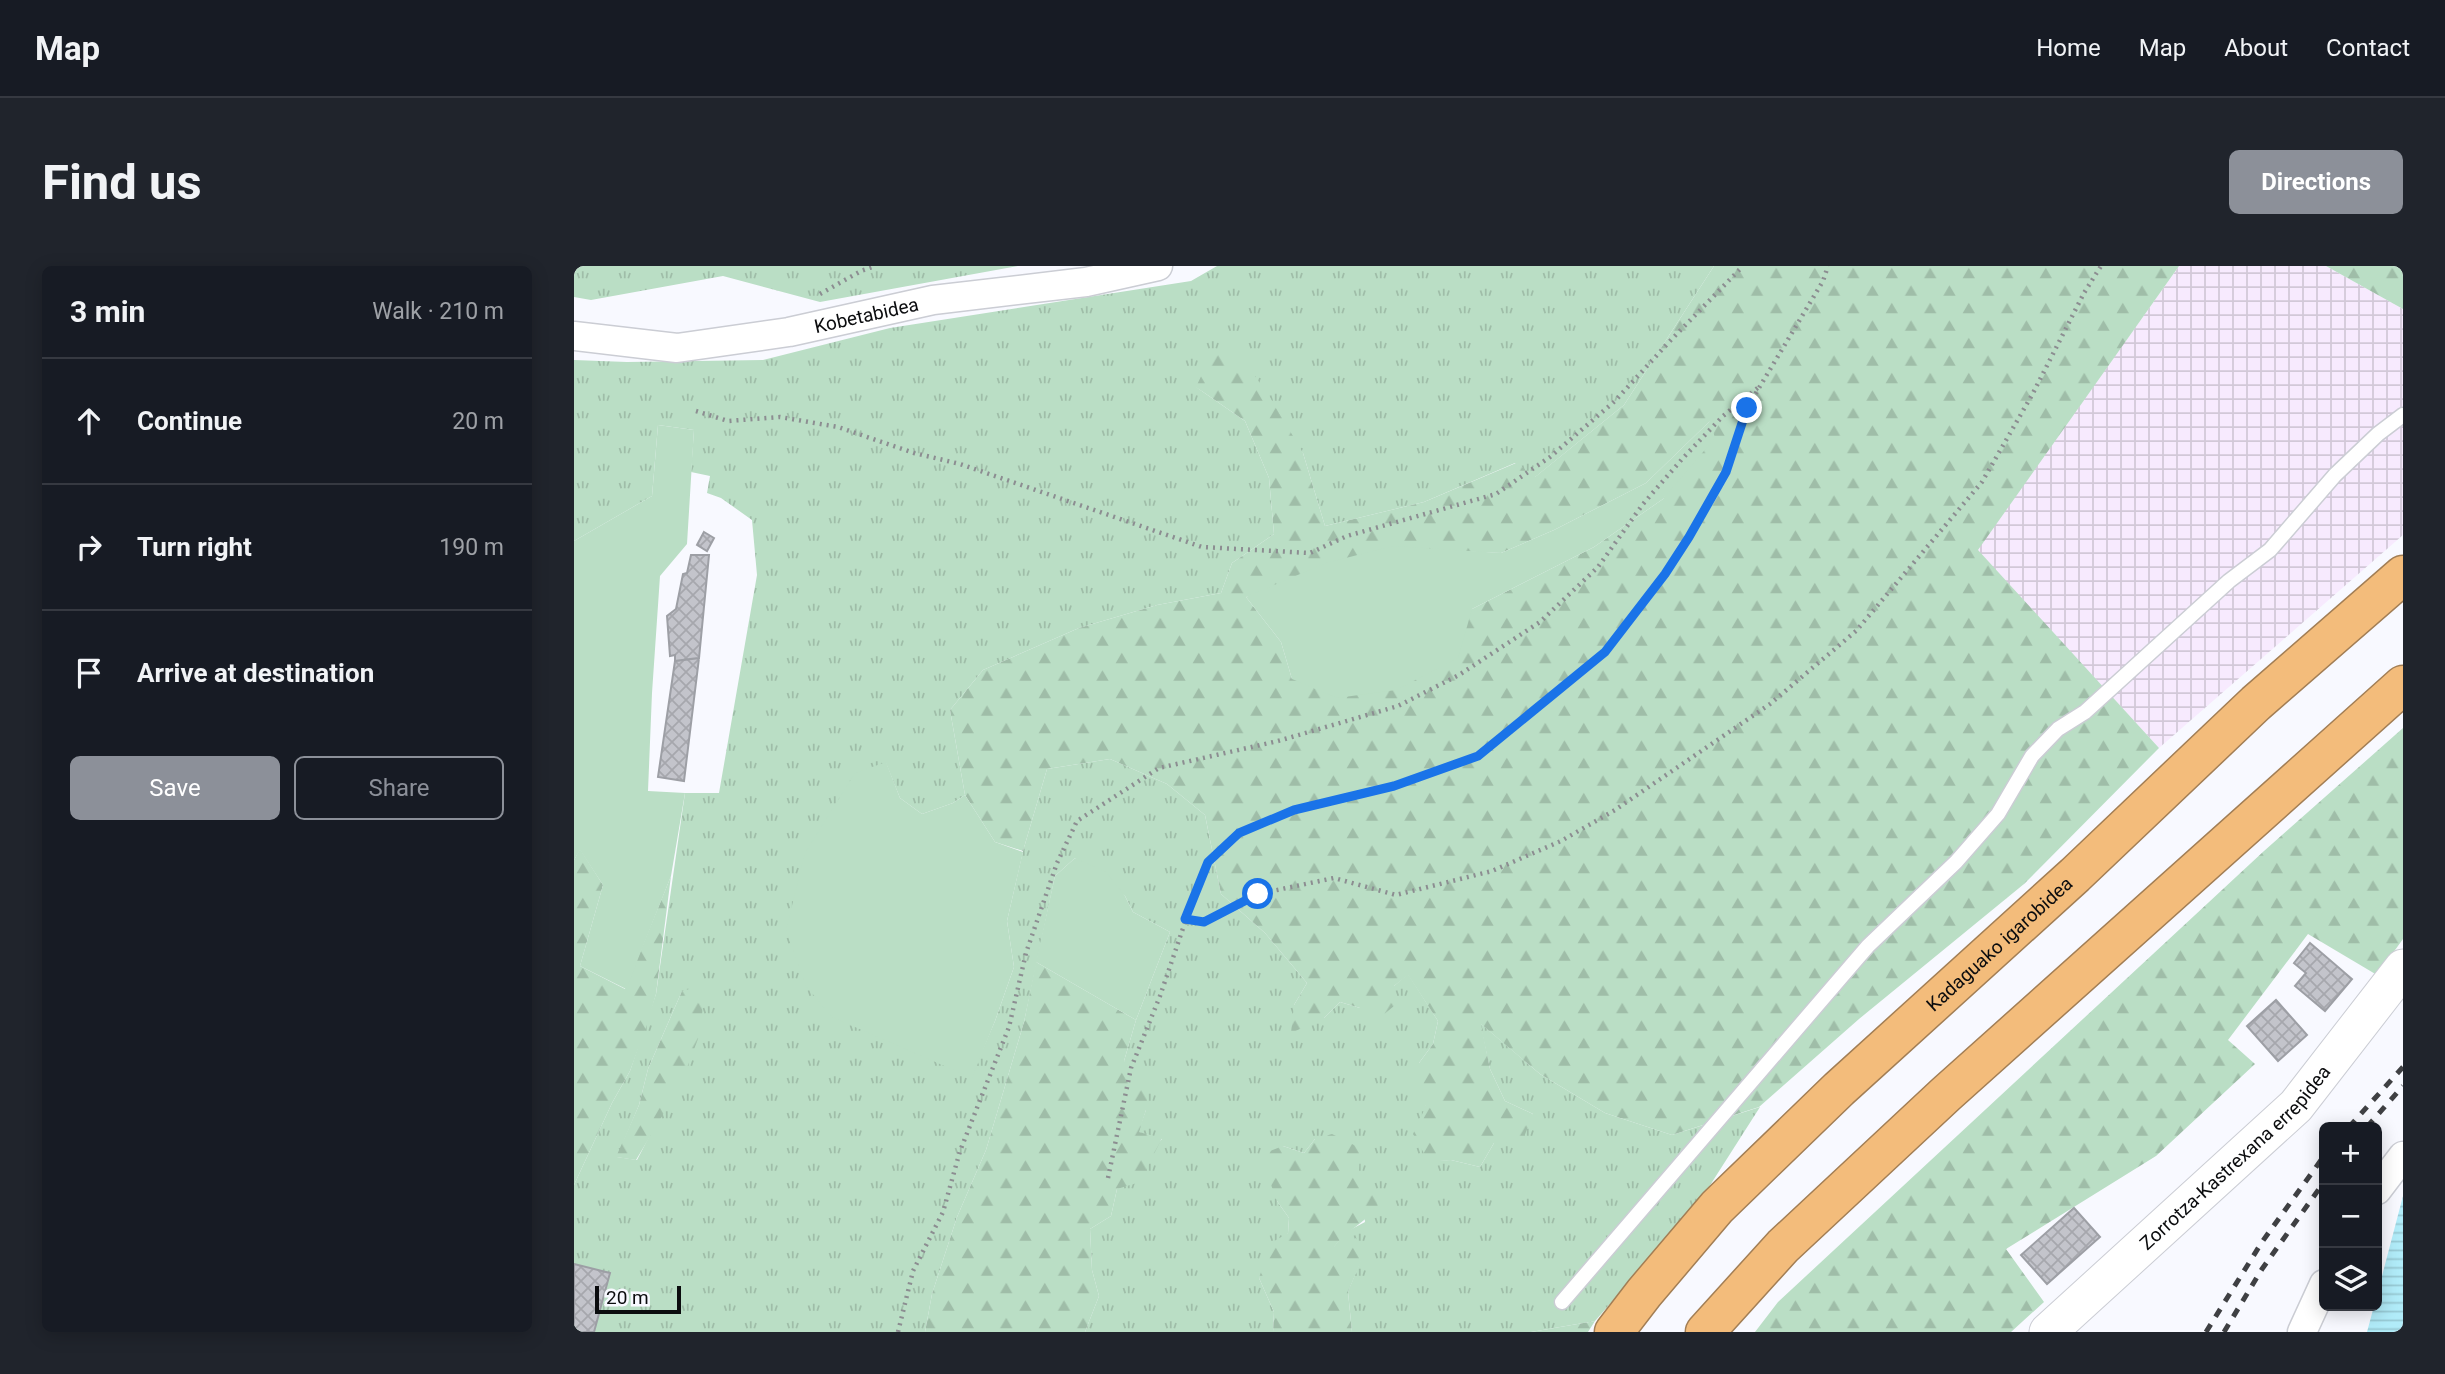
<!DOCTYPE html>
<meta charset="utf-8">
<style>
body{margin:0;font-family:Roboto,sans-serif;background:#20242c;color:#f1f3f6}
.controls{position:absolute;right:21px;bottom:21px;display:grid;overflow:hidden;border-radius:10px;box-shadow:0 4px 18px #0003}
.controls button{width:63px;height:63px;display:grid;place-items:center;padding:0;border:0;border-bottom:2px solid #363941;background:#171b24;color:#f1f3f6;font:35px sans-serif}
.scale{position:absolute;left:21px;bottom:18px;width:86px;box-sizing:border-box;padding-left:7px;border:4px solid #0b0c0e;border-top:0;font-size:19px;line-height:24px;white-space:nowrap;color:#0b0c0e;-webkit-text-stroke:5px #f8f9ff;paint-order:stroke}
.stop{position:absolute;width:21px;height:21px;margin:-16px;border:5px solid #1a73e8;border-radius:50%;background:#fff}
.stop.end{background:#1a73e8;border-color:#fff;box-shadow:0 2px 7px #0008}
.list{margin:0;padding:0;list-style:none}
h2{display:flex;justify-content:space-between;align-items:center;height:91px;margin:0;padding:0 28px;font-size:30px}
h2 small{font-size:23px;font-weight:400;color:#9ea1a6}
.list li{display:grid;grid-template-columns:46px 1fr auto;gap:21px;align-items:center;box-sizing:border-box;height:126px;padding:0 28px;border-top:2px solid #363941}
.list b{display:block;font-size:26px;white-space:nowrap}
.list em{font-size:23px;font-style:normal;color:#9ea1a6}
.actions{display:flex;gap:14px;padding:21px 28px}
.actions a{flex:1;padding:16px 0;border:2px solid #8c9099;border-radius:10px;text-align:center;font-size:24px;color:#8c9099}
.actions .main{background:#8c9099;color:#fff}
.icon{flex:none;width:38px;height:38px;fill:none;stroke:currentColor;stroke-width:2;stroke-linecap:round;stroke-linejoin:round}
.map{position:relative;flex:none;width:1829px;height:1066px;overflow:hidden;border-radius:10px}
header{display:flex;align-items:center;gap:42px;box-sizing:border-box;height:98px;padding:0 35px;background:#171b24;border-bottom:2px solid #363941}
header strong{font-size:33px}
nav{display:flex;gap:38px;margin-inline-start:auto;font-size:24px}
.intro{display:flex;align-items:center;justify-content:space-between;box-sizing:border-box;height:168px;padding:0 42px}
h1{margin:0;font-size:49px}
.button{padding:18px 32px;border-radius:10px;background:#8c9099;color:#fff;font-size:24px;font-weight:700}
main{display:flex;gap:42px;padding:0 42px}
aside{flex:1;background:#171b24;border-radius:10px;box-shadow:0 4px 18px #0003}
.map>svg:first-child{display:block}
</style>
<header>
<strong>Map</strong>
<nav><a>Home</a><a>Map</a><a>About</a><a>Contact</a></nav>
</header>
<div class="intro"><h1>Find us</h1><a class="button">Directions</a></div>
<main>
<aside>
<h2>3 min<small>Walk · 210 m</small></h2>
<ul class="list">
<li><svg class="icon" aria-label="ahead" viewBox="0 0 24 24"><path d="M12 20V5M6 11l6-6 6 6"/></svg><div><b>Continue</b></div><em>20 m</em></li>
<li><svg class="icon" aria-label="right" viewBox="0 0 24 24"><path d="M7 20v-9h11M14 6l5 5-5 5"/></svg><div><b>Turn right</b></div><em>190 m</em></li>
<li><svg class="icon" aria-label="arrive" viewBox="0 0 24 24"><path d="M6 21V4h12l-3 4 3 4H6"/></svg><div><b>Arrive at destination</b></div></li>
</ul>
<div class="actions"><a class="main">Save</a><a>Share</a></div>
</aside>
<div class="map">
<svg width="1829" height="1066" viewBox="0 0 1829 1066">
<defs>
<pattern id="industrial-grid" width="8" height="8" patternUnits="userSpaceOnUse" patternTransform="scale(1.75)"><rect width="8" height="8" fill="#f7eafe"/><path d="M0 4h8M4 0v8" fill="none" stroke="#d2c8d8"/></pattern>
<pattern id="grass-tufts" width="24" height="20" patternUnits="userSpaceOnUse" patternTransform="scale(1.75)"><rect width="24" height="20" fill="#badec5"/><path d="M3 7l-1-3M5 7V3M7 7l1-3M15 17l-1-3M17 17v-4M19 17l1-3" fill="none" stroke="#9fbda8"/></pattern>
<pattern id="forest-firs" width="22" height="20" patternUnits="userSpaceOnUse" patternTransform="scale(1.75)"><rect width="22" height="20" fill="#badec5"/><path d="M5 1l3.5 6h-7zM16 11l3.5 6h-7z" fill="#9fbda8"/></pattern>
<pattern id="water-rules" width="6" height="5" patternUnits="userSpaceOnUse" patternTransform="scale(1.75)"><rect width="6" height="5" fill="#b1ecf9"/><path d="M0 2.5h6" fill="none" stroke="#97c9d4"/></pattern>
<pattern id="building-cross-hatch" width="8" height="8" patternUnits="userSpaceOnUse" patternTransform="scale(1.75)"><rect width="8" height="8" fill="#c3c4cb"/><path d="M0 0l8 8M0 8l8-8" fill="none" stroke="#a6a7ad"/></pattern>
</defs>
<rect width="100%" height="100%" fill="#f8f9ff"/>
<path fill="url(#industrial-grid)" d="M1605 0H1752L1829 43V269L1585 482 1403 284Z"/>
<path fill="url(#grass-tufts)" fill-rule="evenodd" d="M0 0H444L246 36 149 10 17 34 0 31Z
M643 0H1140L1050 139 960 212 941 197 850 236 751 260 729 187 622 121 671 155 695 212 700 268 658 297 647 327 583 339 505 362 409 404 376 444 391 529 379 537 348 548 326 532 312 497 397 811 421 755 440 701 433 655 449 585 473 503 536 493 593 518 631 549 647 628 691 667 733 717 720 739 750 752 766 736 786 742 820 720 834 708 864 755 859 778 845 797 852 840 855 895 877 894 906 901 920 877 959 848 931 835 916 803 906 757 966 808 1031 847 1098 869 1186 841 1126 935 1021 1055 957 1066H778L774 1026 790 986 758 983 772 966 791 956 785 906 741 873 730 887 709 880 703 935 715 952 714 967 685 1012 700 1046 699 1066H511L525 1030 518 1004 516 963 537 950 543 923 588 873 564 866 572 844 550 795 562 754 596 666 559 646 551 630 501 592 481 610 450 756 412 884 383 951 358 1028 351 1066H0V919L38 837 56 805 82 728 111 527H145L183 309 178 254 147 232 133 227 136 210 117 206 120 164 84 159 78 230 0 275V94L53 96 189 94 316 62 617 15ZM108 725 78 865 63 894 43 891 65 839 74 803Z"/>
<path fill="url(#forest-firs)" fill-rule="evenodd" d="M1140 0H1605L1404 284 1585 482 1450 618 1285 753 1185 841 1098 869 1031 847 966 808 907 758 916 803 931 835 959 848 948 876 920 877 906 901 877 894 855 896 839 868 852 840 838 825 845 797 859 778 864 755 834 709 820 720V740L803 754 786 742 766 736 750 752 717 767 720 739 733 717 691 667 647 628 631 549 593 518 536 493 473 503 449 585 421 576 391 529 376 444 409 404 505 362 583 339 647 327 658 297 700 268 695 212 671 155 622 121 639 85 667 90 697 133 729 187 751 260 850 236 942 197 961 211 1050 139ZM1136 155 1089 233 1020 281 898 343 718 413 707 376 672 331 879 285 927 287 980 264 1072 217Z
M1752 0H1829V43Z
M1829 462V673L1803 709 1734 668 1654 774 1681 798 1582 890 1432 983 1470 1036 1437 1066H1181L1204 1036 1690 585Z
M6 583 29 619 6 700 51 723 97 610 82 728 74 756 56 805 38 837 0 919V594Z
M462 696 562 754 550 795 575 810 572 844 565 866 588 872 566 916 543 923 537 950 516 963 518 1004 525 1030 511 1066H351L358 1028 383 951 412 884 450 756Z
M130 719 127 765 106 820 62 894 42 891 65 839 74 803 108 725Z
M758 868 786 882 785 906 799 913 804 941C790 957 773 964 760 981L782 972 791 986 774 1026 778 1066H699L700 1046 685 1012 697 977 714 967 715 952 703 935 686 889 709 880 730 887 741 873Z
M1021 1055 1014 1066H957Z"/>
<path fill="#badec5" d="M1136 155 1141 172 1089 233 1020 281 898 343 884 392 822 424 763 432 718 413 707 376 672 331 752 297 819 280 927 287 980 264 1072 217Z
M84 159 120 164 113 278 86 310 78 427 74 525 111 527 97 610 52 723 6 700 29 619 6 584 0 594V275L78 230Z
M312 496 326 532 348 548 379 537 391 529 421 576 449 586 433 655 440 701 421 755 398 812 258 751 232 720 212 664 231 587 281 507Z
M501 592 532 606 551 630 559 646 596 666 562 754 462 696 481 610Z"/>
<path fill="url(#water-rules)" d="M1829 930V1066H1793L1800 1040H1803V1029Z"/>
<path fill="url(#building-cross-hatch)" stroke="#9d9fa5" stroke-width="2" d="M130 266 140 272 133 285 123 279Z
M117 289H135L125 392 101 395V389L96 390 93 350 102 343 109 308 113 307Z
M125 392 110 515 84 511 101 395Z
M1736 677 1778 713 1751 745 1721 720 1732 707 1720 697Z
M1702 734 1733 769 1704 795 1673 760Z
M1500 942 1526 971 1473 1018 1447 989Z
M0 998 36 1007 20 1066H0Z"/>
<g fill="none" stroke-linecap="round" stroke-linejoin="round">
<defs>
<path id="service" d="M988 1036 1294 680 1382 596 1424 548 1458 490 1484 463 1511 446 1655 315 1696 284 1761 209 1804 168 1829 149"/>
<g id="minor">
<path id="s1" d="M0 70 103 82 215 66 359 34 512 16 584 0"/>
<path d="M1803 924 1829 890"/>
<path d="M1728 1066 1750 1018"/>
</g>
<g id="tertiary">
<path id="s2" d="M1474 1066 1722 840 1829 702"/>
</g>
<g id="motorway">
<path id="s3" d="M1040 1066 1070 1027 1143 941 1265 823 1501 609 1682 437 1829 309"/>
<path d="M1131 1066 1209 980 1372 828 1829 419"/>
</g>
</defs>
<use href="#service" stroke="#cbcdd4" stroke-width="17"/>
<use href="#minor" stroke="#cbcdd4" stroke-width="31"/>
<use href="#tertiary" stroke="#cbcdd4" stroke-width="39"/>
<use href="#motorway" stroke="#a27e55" stroke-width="41"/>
<path stroke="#8c8d91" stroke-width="4.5" stroke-dasharray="2 5" stroke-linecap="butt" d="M246 28 287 5 301 0
M122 145 154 155 206 151 264 161 340 187 386 198 628 281 736 287 773 270 922 228 976 191 1041 135 1095 76 1169 0
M612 653 630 656 684 628 760 612 822 629 918 605 987 575 1041 544 1196 438 1282 365 1408 216 1458 129 1510 27 1527 0
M534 912 557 802 586 730 622 624 634 596 665 567 720 544 820 520 904 490 1031 386 1091 308 1115 271 1152 206 1173 142 1249 15 1254 0
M324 1066 339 1005 369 946 386 885 435 761 452 687 483 597 503 555 585 502 704 475 824 440 885 409 966 356 1024 301 1069 238 1109 192 1149 150 1186 120"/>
<use href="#service" stroke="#fff" stroke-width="14"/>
<use href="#minor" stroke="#fff" stroke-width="28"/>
<use href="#tertiary" stroke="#fff" stroke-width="37"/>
<use href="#motorway" stroke="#f3bc7b" stroke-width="38"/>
<path stroke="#3f4043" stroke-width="5" stroke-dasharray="9 9" stroke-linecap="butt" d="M1775 861 1829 801
M1793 861 1829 820
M1632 1066 1688 976 1750 890
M1650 1066 1688 1003 1750 916"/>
</g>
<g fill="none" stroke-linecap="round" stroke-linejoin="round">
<path stroke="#1a73e8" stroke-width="9" d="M684 628 630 656 611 653 634 596 665 567 720 544 820 520 904 490 1031 386 1091 308 1115 271 1152 206 1173 142"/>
</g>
<g text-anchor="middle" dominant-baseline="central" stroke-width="6" stroke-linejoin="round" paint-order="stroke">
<g font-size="19" fill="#0b0c0e" stroke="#f8f9ff">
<text stroke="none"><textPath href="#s1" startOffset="296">Kobetabidea</textPath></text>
<text stroke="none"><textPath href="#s3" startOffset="548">Kadaguako igarobidea</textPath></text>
<text stroke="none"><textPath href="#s2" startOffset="256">Zorrotza-Kastrexana errepidea</textPath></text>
</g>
</g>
</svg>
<div class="controls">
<button>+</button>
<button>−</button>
<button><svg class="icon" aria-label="layers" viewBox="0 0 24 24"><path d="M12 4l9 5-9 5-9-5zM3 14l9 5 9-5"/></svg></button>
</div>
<div class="scale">20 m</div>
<div class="stop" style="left:684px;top:628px"></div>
<div class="stop end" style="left:1173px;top:142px"></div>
</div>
</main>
